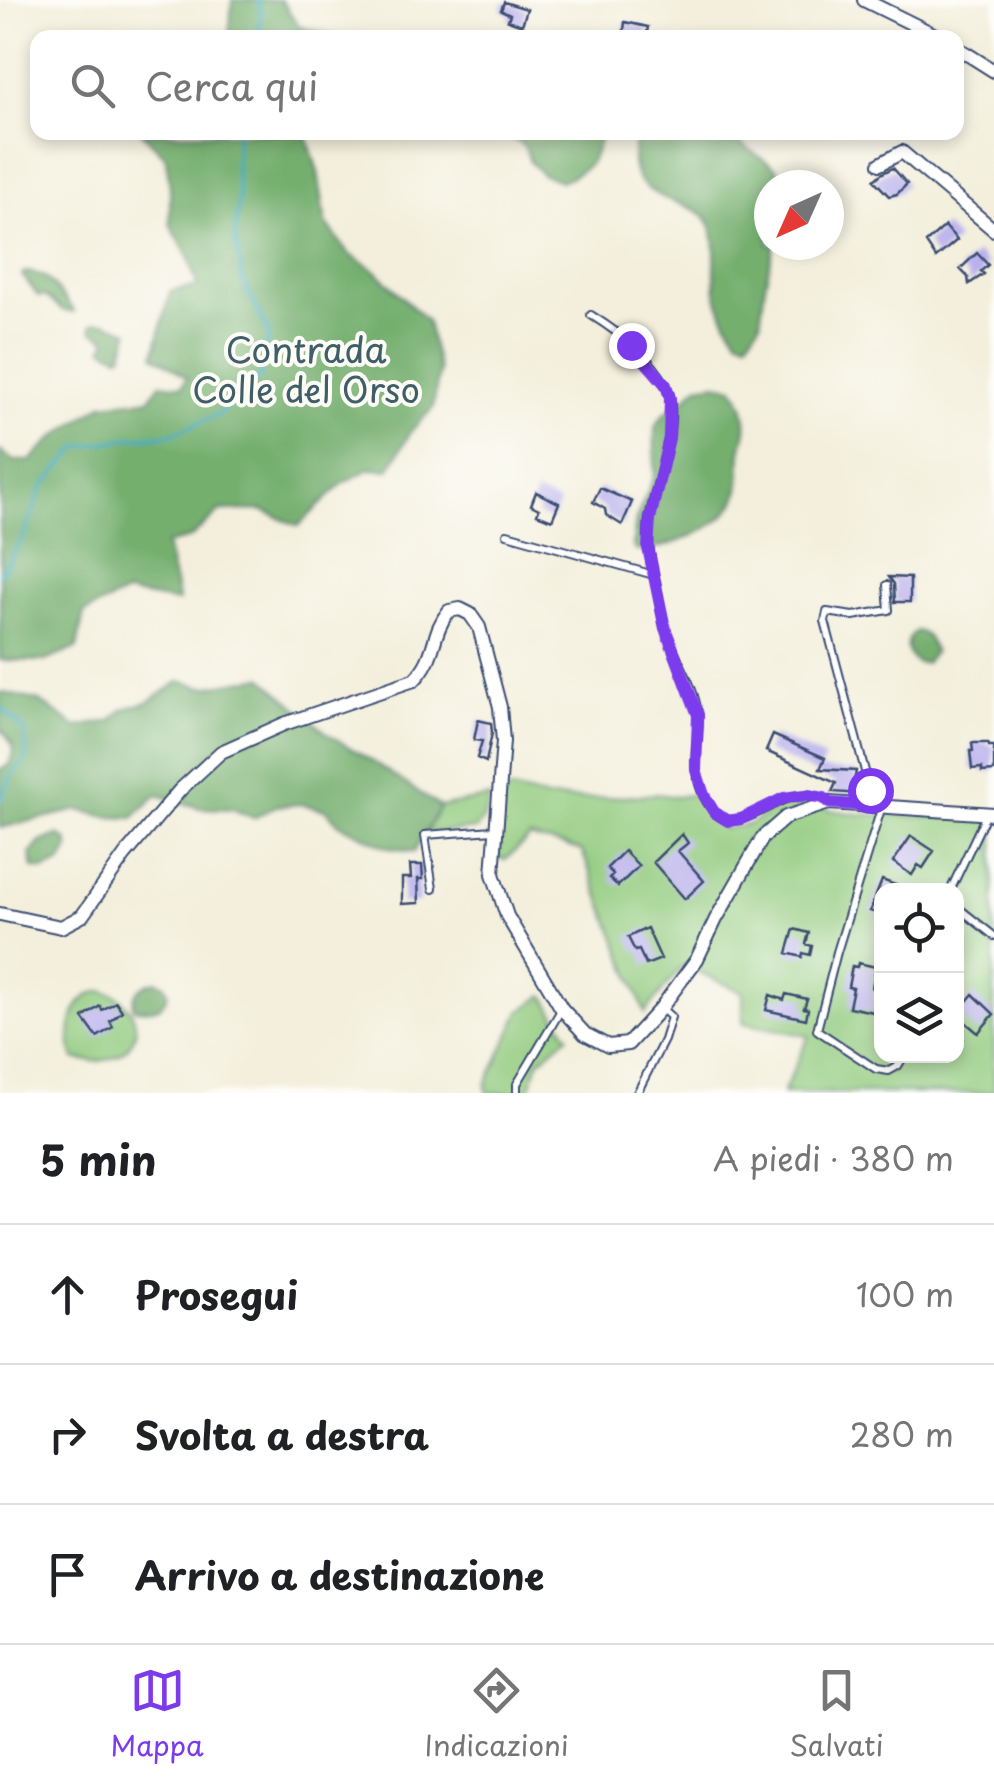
<!DOCTYPE html>
<html lang="it">
<meta charset="utf-8">
<style>
body{margin:0;font-family:"Playpen Sans",sans-serif;background:#f6f6f6;color:#202124}
.controls{position:absolute;right:30px;bottom:30px;display:grid;overflow:hidden;border-radius:20px;box-shadow:0 5px 15px #0003}
.controls button{width:90px;height:90px;display:grid;place-items:center;padding:0;border:0;border-bottom:2px solid #e0e0e0;background:#fff;color:#202124;font:50px sans-serif}
.compass{position:absolute;left:754px;top:170px;width:90px;height:90px;border-radius:50%;background:#fff;box-shadow:0 5px 15px #0003;rotate:225deg}
.stop{position:absolute;width:30px;height:30px;margin:-22px;border:8px solid #7c3aed;border-radius:50%;background:#fff}
.stop.end{background:#7c3aed;border-color:#fff;box-shadow:0 2px 10px #0008}
.list{margin:0;padding:0;list-style:none}
h2{display:flex;justify-content:space-between;align-items:center;height:130px;margin:0;padding:0 40px;font-size:42px}
h2 small{font-size:32px;font-weight:400;color:#757577}
.list li{display:grid;grid-template-columns:65px 1fr auto;gap:30px;align-items:center;box-sizing:border-box;height:140px;padding:0 40px;border-top:2px solid #e0e0e0}
.list b{display:block;font-size:38px;white-space:nowrap}
.list em{font-size:32px;font-style:normal;color:#757577}
.icon{flex:none;width:55px;height:55px;fill:none;stroke:currentColor;stroke-width:2;stroke-linecap:round;stroke-linejoin:round}
.map{position:relative;flex:none;width:994px;height:1093px;overflow:hidden}
.search{position:absolute;background:#fff;box-shadow:0 5px 15px #0003;left:30px;right:30px;top:30px;height:110px;display:flex;align-items:center;gap:25px;box-sizing:border-box;padding:0 35px;border-radius:20px;color:#757577;font-size:38px}
.sheet{height:550px;background:#fff}
nav{display:flex;justify-content:space-around;align-items:center;box-sizing:border-box;height:140px;border-top:2px solid #e0e0e0;background:#fff;font-size:28px;color:#757577}
nav a{display:grid;justify-items:center;gap:5px}
nav .on{color:#7c3aed}
.map>svg:first-child{display:block}
</style>
<div class="map">
<svg width="994" height="1093" viewBox="0 0 994 1093">
<rect width="100%" height="100%" fill="#fdfcf7"/>
<filter id="ink" filterUnits="userSpaceOnUse"><feTurbulence type="fractalNoise" baseFrequency=".01" numOctaves="2"/><feDisplacementMap in="SourceGraphic" scale="20" xChannelSelector="R" yChannelSelector="G"/><feConvolveMatrix kernelMatrix="1 2 1 2 8 2 1 2 1" color-interpolation-filters="sRGB"/></filter>
<filter id="wash" filterUnits="userSpaceOnUse"><feTurbulence type="fractalNoise" baseFrequency=".0048" numOctaves="4" result="noise"/><feDisplacementMap in="SourceGraphic" scale="40" xChannelSelector="R" yChannelSelector="G"/><feGaussianBlur stdDeviation="2.25" result="paint"/><feColorMatrix in="noise" values="0 0 0 0 0 0 0 0 0 0 0 0 0 0 0 0 0 1.4 0 .05"/><feComposite in="paint" operator="in"/></filter>
<g filter="url(#wash)">
<rect width="100%" height="100%" fill="#f3efdc"/>
<path fill="#92cb7f" stroke="#567d6e" stroke-width="2.5" fill-rule="evenodd" d="M511 790 544 798 584 799 657 794 677 797 695 794 699 805 723 829 750 824 781 805 806 802 831 810 858 814 994 819V1093H783L809 1036 743 1023V992L683 965 645 1013 582 851C565 844 547 843 530 837L505 860 497 857 503 793ZM882 891H956V1056H882Z
M490 797 485 816 476 829 426 833 440 807Z
M102 991C116 994 121 998 129 1009 146 1034 127 1058 99 1061 91 1062 82 1060 74 1059 66 1033 70 996 102 991Z
M544 995 568 1036 539 1061 528 1093H487L486 1085 520 1012Z"/>
<path fill="#75af6e" stroke="#486f66" stroke-width="2.5" d="M232 0H281L300 27 339 37H229Z
M724 132 776 168 784 185H769V245H774L765 285 760 323 748 341 739 339C728 325 719 308 716 291 712 268 722 233 703 215 697 209 683 205 675 202 637 189 625 172 638 133Z
M142 133H306L318 172 326 223 349 254 376 271 427 321 439 371 433 408 411 431 389 470 370 469 343 483 298 526 262 510 220 511 190 538 166 544 179 602 126 593 84 613 77 648 45 661 0 660V451L14 461H30L51 440 103 404 149 399 161 383 182 386 187 377 154 355 170 291 197 286 189 259 170 224V188L166 157Z
M505 133 601 132V133C594 163 589 169 561 181L543 175 530 162 525 147Z
M25 272C43 273 48 278 59 292 64 300 70 304 74 312 61 314 55 302 45 296H38L22 275Z
M105 322 129 331 123 354 119 356 103 348 106 342 105 338 92 331 91 326 96 323Z
M716 383 734 387C742 400 748 414 746 430 745 438 742 445 741 453 740 467 742 486 736 499 723 529 666 549 636 551L633 547 636 519 654 477 655 427 664 414 678 405 698 386Z
M916 631C928 633 930 641 934 652L925 663H917C905 654 903 641 916 631Z
M262 677 328 734 377 764 440 807 414 852 384 846 339 824 326 810 301 804 276 806 254 818 232 809 200 808 157 795 133 818 108 817 78 810 0 828V769L8 766C17 747 13 744 0 728V692L40 701 76 727 111 721 123 709 148 702 180 681 204 687Z
M58 835 67 840 69 848 62 862 44 870 33 868 30 854 40 842Z
M157 981 164 985 168 992C164 1011 150 1010 134 1009 130 993 142 984 157 981Z"/>
<g fill="none" stroke-linecap="round" stroke-linejoin="round">
<path stroke="#3daabc" stroke-width="4" d="M258 0 261 15 258 38
M0 574 22 540 42 488 78 447 131 438 169 435 218 415 260 377 269 333 243 281 235 237 239 194 236 171 237 132
M0 707 24 729 27 758 12 774 0 801"/>
</g>
<g id="blocks">
<path fill="#b9b1ed" d="M504 2 527 9 522 25 508 20 510 14 501 10Z
M625 22 648 27 646 38H623Z
M893 168 907 184 897 194 889 196 874 180 881 174Z
M945 226 957 240 936 258 926 243Z
M977 253 988 265 981 271 984 274 969 284 968 277 960 269Z
M600 488 632 502 622 525 606 515 605 509 593 502Z
M536 492 559 503 552 520 537 514 539 509 531 505Z
M889 577 910 578V602H895L894 584Z
M478 720 491 723 492 733 486 762 477 758 482 741 474 740Z
M773 735 825 758 820 769 856 771 855 777H859L860 781V794L832 792 836 783 766 751Z
M972 743H988L989 746H994V771L982 772V768L972 769 970 751H973Z
M682 834 688 843 678 851 704 881 685 899 653 862Z
M911 836 934 851 923 868 918 865 912 875 893 862Z
M624 851 639 866 618 886 609 878 613 874 607 868Z
M410 865H422L423 879H418L419 903 402 904V878H411Z
M882 880 908 890H882V915L870 911Z
M647 928 661 959 646 965 639 950 635 951 628 937Z
M794 929 809 933 806 944 812 946 810 955 803 953 802 957 787 953Z
M858 963 876 967 872 988 878 989 873 1012 849 1007 853 988 848 987 852 966 857 967Z
M786 994 807 999 804 1008 808 1009 806 1019 766 1010 770 995 784 1000Z
M973 994 994 1014 978 1033 956 1014Z
M116 1002 122 1011 110 1021 113 1027 97 1037 83 1018 100 1006 102 1010Z"/>
</g>
</g>
<g filter="url(#ink)">
<use href="#blocks" fill-opacity="0" stroke="#3b4c71" stroke-width="2.5"/>
<g fill="none" stroke-linecap="round" stroke-linejoin="round">
<defs>
<path id="service" d="M591 315C618 332 650 355 665 384 684 417 654 485 649 521 647 540 650 557 654 575
M507 534 654 575C659 593 660 611 665 628 674 657 695 684 698 715 701 733 693 751 696 769 698 788 711 822 734 820 765 818 792 779 828 802
M869 805 870 790 825 621 827 612 853 616 889 610 887 585
M881 809 837 952 817 1030 876 1069 889 1071 898 1066 904 1056
M433 889 425 835 494 830
M950 891 986 815
M956 906 994 936
M956 994 958 993
M517 1093V1084L561 1010
M637 1093 664 1040 671 1017 662 1009"/>
<path id="minor" d="M864 0 941 38
M956 47 994 71
M880 164 902 152 994 230
M0 914 61 927 82 916 125 855 180 790 221 752 284 724 414 680C438 656 430 634 449 611L460 609 470 614 479 627 500 707 503 741 493 874 507 916 562 1009 585 1034 608 1046 628 1044 661 1008 697 959 716 919 763 837 786 817 829 803 994 814"/>
</defs>
<use href="#service" stroke="#3b4c71" stroke-width="10"/>
<use href="#minor" stroke="#3b4c71" stroke-width="16"/>
<use href="#service" stroke="#fff" stroke-width="6"/>
<use href="#minor" stroke="#fff" stroke-width="12"/>
</g>
</g>
<g fill="none" stroke-linecap="round" stroke-linejoin="round" filter="url(#ink)">
<path stroke="#7c3aed" stroke-width="12" d="M631 345 666 385 670 398 669 438 650 519 648 548 665 628 698 715 696 770 704 795 714 812 728 821 741 819 784 798 807 795 824 798 829 803 869 806 870 790"/>
</g>
<g text-anchor="middle" dominant-baseline="central" stroke-width="8" stroke-linejoin="round" paint-order="stroke">
<g font-size="35" fill="#3f5e68" stroke="#fdfcf7">
<text x="306" y="348">Contrada<tspan x="306" dy="40">Colle del Orso</tspan></text>
</g>
</g>
</svg>
<div class="controls">
<button><svg class="icon" aria-label="locate" viewBox="0 0 24 24"><circle cx="12" cy="12" r="6"/><path d="M12 2v4M12 18v4M2 12h4M18 12h4"/></svg></button>
<button><svg class="icon" aria-label="layers" viewBox="0 0 24 24"><path d="M12 4l9 5-9 5-9-5zM3 14l9 5 9-5"/></svg></button>
</div>
<svg class="compass" viewBox="-18 -18 36 36"><path d="M0-13l5 13h-10z" fill="#e53935"/><path d="M0 13l5-13h-10z" fill="#757577"/></svg>
<div class="stop" style="left:870px;top:790px"></div>
<div class="stop end" style="left:631px;top:345px"></div>
<div class="search"><svg class="icon" aria-label="search" viewBox="0 0 24 24"><circle cx="10" cy="10" r="6"/><path d="M15 15l6 6"/></svg>Cerca qui</div>
</div>
<section class="sheet">
<h2>5 min<small>A piedi · 380 m</small></h2>
<ul class="list">
<li><svg class="icon" aria-label="ahead" viewBox="0 0 24 24"><path d="M12 20V5M6 11l6-6 6 6"/></svg><div><b>Prosegui</b></div><em>100 m</em></li>
<li><svg class="icon" aria-label="right" viewBox="0 0 24 24"><path d="M7 20v-9h11M14 6l5 5-5 5"/></svg><div><b>Svolta a destra</b></div><em>280 m</em></li>
<li><svg class="icon" aria-label="arrive" viewBox="0 0 24 24"><path d="M6 21V4h12l-3 4 3 4H6"/></svg><div><b>Arrivo a destinazione</b></div></li>
</ul>
</section>
<nav>
<a class="on"><svg class="icon" aria-label="map" viewBox="0 0 24 24"><path d="M3 6l6-2 6 2 6-2v14l-6 2-6-2-6 2zM9 4v14M15 6v14"/></svg>Mappa</a>
<a><svg class="icon" aria-label="directions" viewBox="0 0 24 24"><path d="M12 3l9 9-9 9-9-9zM9 14v-3h6M13 9l2 2-2 2"/></svg>Indicazioni</a>
<a><svg class="icon" aria-label="saved" viewBox="0 0 24 24"><path d="M7 4h10v16l-5-4-5 4z"/></svg>Salvati</a>
</nav>
